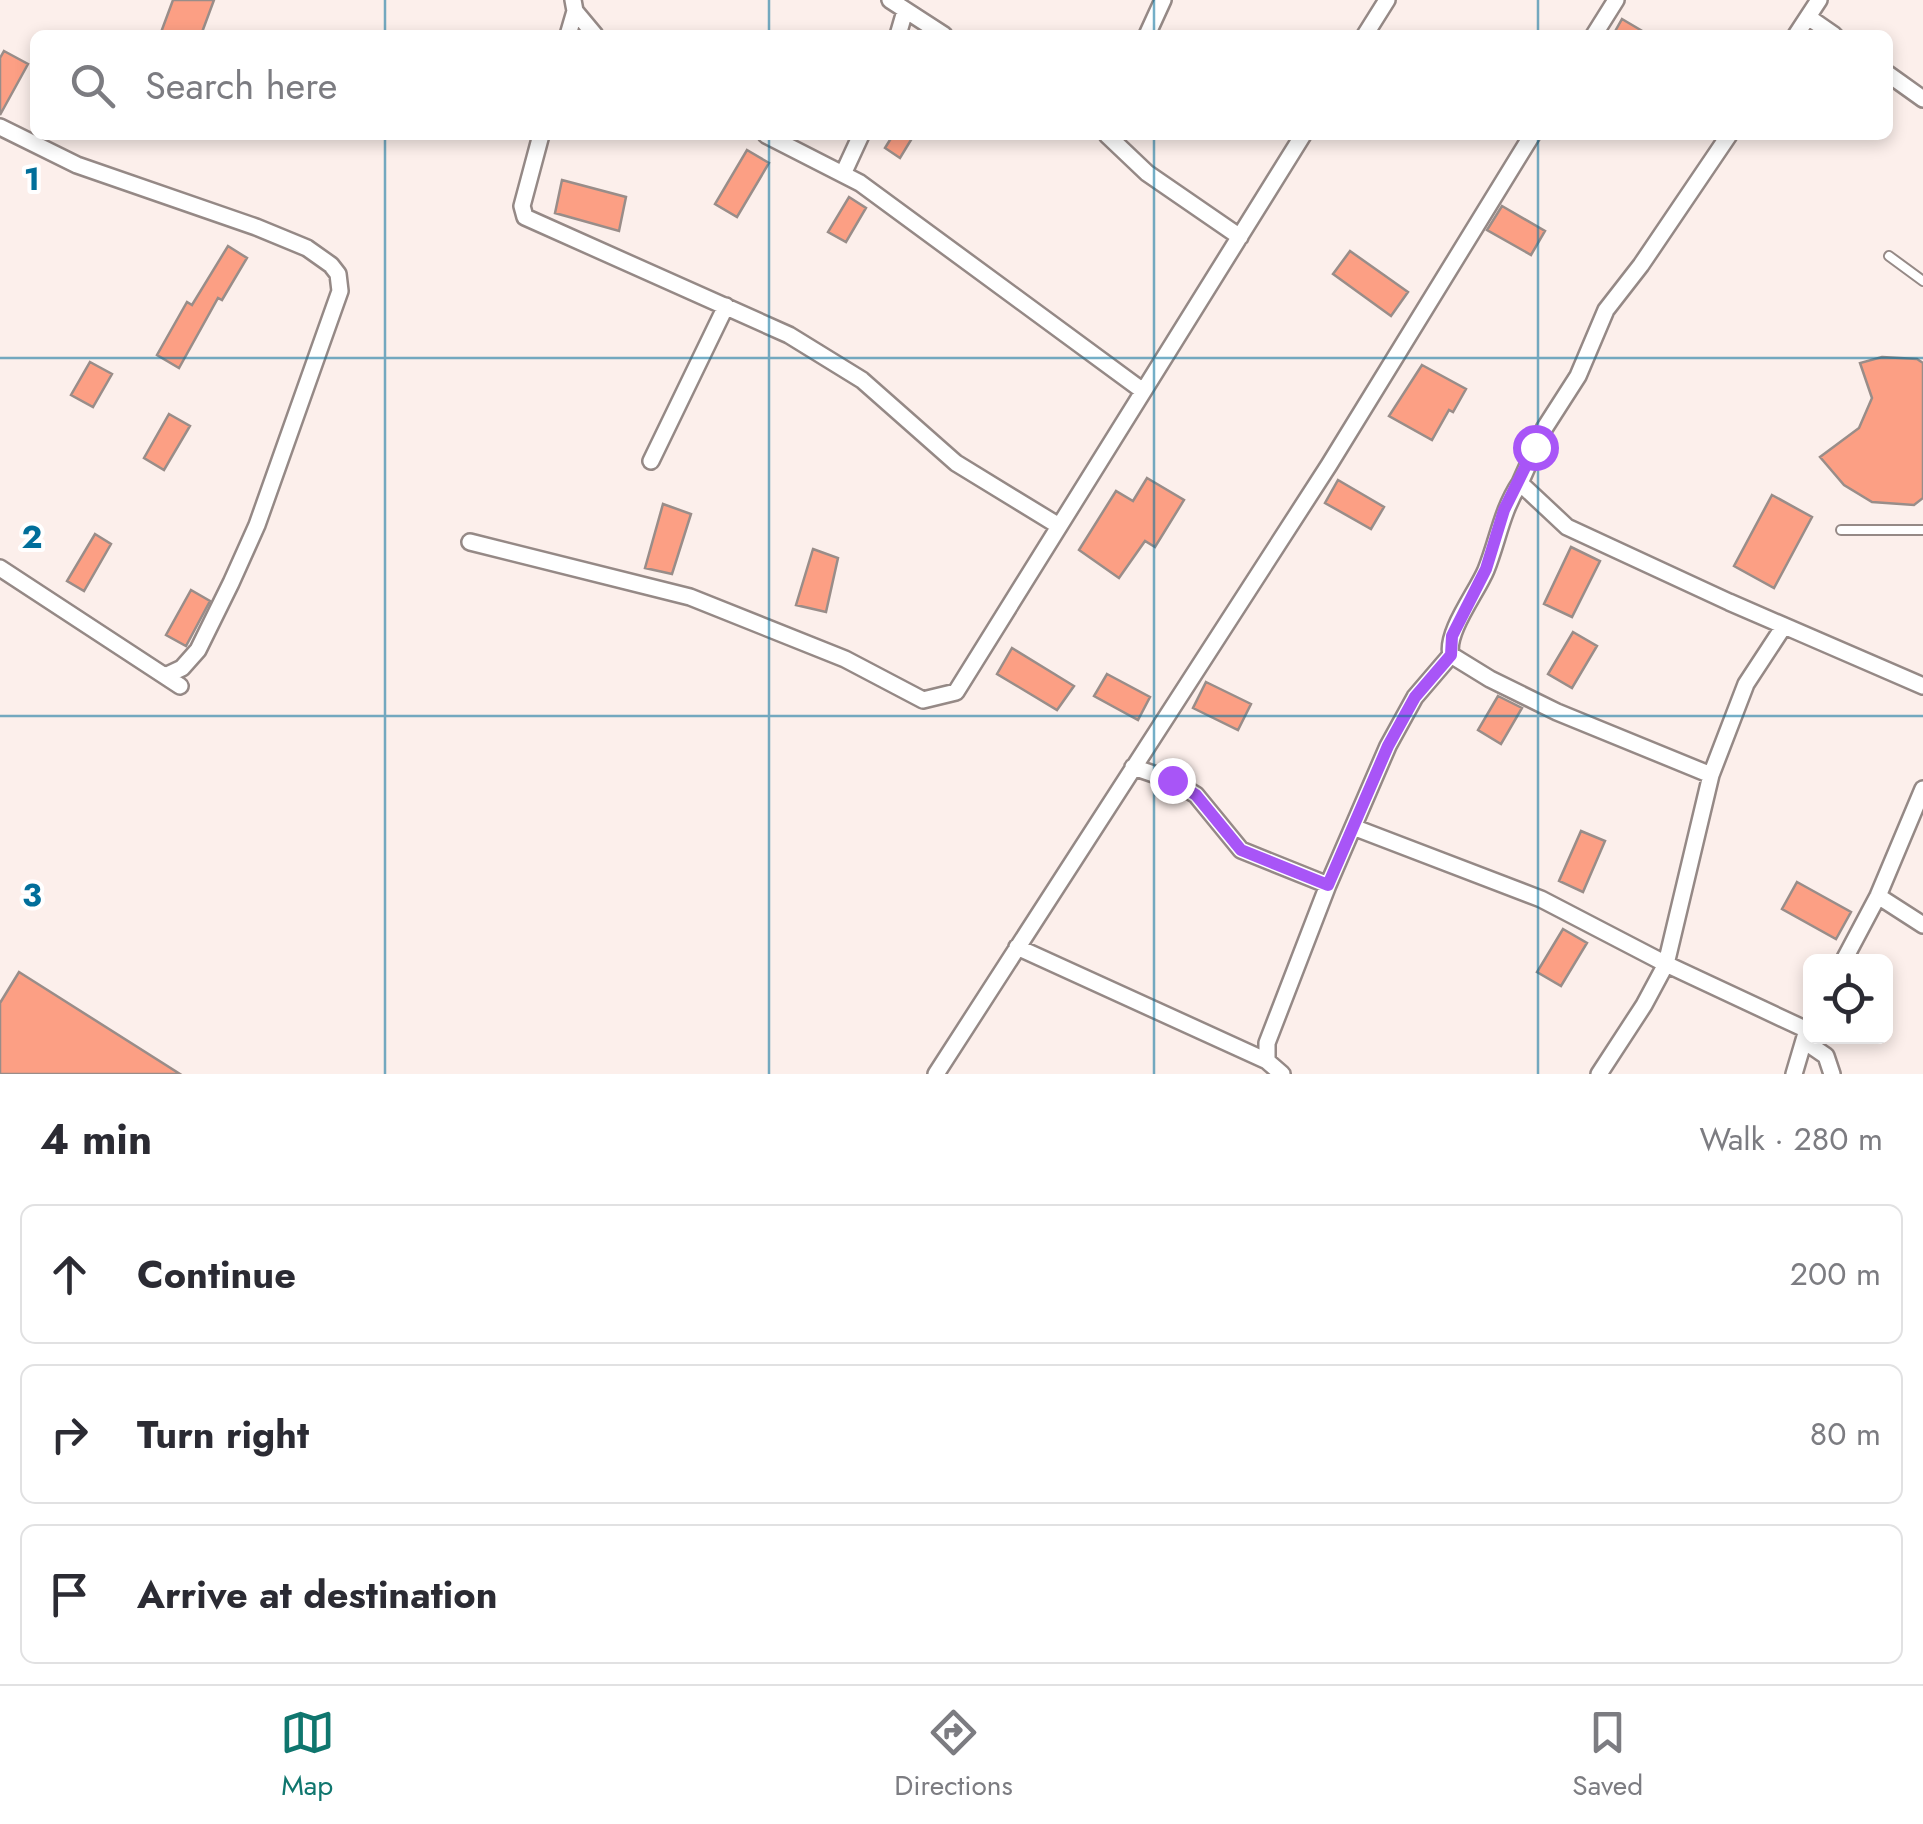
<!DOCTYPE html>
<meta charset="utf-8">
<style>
body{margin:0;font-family:Jost,sans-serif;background:#f7f7f7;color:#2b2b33}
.controls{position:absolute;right:30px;bottom:30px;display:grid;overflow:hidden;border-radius:15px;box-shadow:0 5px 15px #0003}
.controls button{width:90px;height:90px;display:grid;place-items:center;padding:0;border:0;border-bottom:2px solid #e1e1e2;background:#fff;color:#2b2b33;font:50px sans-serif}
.stop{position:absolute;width:30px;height:30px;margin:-22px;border:8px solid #a855f7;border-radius:50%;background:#fff}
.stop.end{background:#a855f7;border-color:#fff;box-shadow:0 2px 10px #0008}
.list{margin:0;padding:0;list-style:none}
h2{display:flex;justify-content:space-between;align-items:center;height:130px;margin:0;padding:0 40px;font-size:42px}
h2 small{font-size:32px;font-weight:400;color:#7c7c81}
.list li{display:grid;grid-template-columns:65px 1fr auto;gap:30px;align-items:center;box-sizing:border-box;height:140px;margin:0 20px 20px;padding:0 20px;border:2px solid #e1e1e2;border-radius:15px}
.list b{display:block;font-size:38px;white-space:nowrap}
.list em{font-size:32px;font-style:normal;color:#7c7c81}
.icon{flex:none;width:55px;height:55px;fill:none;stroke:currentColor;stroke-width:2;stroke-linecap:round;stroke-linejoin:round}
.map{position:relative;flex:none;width:1923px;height:1074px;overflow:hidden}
.search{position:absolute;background:#fff;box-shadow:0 5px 15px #0003;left:30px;right:30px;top:30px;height:110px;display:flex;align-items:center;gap:25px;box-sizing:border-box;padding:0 35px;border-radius:15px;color:#7c7c81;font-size:38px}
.sheet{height:610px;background:#fff}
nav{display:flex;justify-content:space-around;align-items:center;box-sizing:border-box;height:140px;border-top:2px solid #e1e1e2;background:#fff;font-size:28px;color:#7c7c81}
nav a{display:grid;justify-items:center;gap:5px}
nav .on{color:#0f766e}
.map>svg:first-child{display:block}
</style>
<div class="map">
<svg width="1923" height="1074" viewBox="0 0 1923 1074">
<rect width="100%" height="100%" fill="#fcefeb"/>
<path fill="#fc9f84" stroke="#998d89" stroke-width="2.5" d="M173 0H214L201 35H160Z
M1622 19 1649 35H1613Z
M4 51 28 64 0 115V58Z
M893 135H914L900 158 885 148Z
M747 150 769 163 737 217 715 204Z
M562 180 626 197 619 231 555 213Z
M849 197 866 208 846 242 828 232Z
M1502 206 1545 231 1531 255 1487 230Z
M228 246 247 258 222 300 218 298 179 368 157 355 187 302 192 305Z
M1350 251 1408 292 1391 316 1333 274Z
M1882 357 1917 359 1923 363V498L1914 505 1872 502 1844 485 1820 457 1859 428 1872 398 1860 363Z
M90 362 112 374 93 407 71 395Z
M1422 365 1466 389 1453 412 1449 410 1432 440 1389 416Z
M169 414 190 426 164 470 144 458Z
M1147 478 1184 500 1155 547 1145 541 1119 578 1079 550 1116 491 1133 501Z
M1338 480 1384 507 1371 529 1325 503Z
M1772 495 1812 517 1774 588 1734 566Z
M663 504 691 514 672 574 645 568Z
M95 534 111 544 84 591 67 581Z
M1571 547 1600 561 1572 617 1544 604Z
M813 549 838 558 826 612 796 605Z
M191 590 210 601 186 646 166 635Z
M1573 632 1597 646 1572 688 1548 674Z
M1012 648 1074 686 1057 710 997 674Z
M1107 674 1150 697 1138 720 1094 696Z
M1206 682 1251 704 1238 730 1193 708Z
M1498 696 1522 708 1501 744 1478 730Z
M1581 831 1605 841 1583 892 1559 881Z
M1797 882 1851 912 1836 939 1782 909Z
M1563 929 1587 943 1561 986 1537 972Z
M19 972 180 1074H0V1003Z"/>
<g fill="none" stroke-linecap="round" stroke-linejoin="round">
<defs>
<path id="service" d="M1889 256 1923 281
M1841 530H1923"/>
<path id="minor" d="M573 0 575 11 595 35
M890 0 944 35
M1808 17 1834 35
M568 35 575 11
M898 35 905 11
M1147 35 1163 0
M1365 35 1387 0
M1594 35 1616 0
M1796 35 1819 0
M1888 74 1923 99
M0 127 77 165 256 227 307 248 331 265 338 274 340 291 257 525 231 583 198 650 182 668 165 676
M541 135 522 206 525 217 789 335 862 380 956 463 1059 526
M766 135 860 183 1143 391
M1107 135 1147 173 1240 237
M1729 135 1641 265 1606 310 1578 376 1544 429 1520 483 1567 527 1729 602 1923 686
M843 174 861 135
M651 461 726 306
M1520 483C1502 510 1498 540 1486 570 1477 592 1445 633 1451 655L1490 679 1557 712 1711 775
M470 542 690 597 845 659 923 700 956 692 1303 135
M0 568 180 686
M1133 767 1171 780 1196 795 1241 850 1328 885
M1353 827 1541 899 1666 964 1807 1030 1794 1074
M1878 896 1923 925
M1017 947 1267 1061
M1843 962 1878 896 1923 789
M1808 1033 1810 1045 1826 1056 1832 1074
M936 1074 1329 465 1532 135
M1282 1074 1267 1061V1043L1328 885 1388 746 1415 697 1451 655
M1599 1074 1644 1005 1666 964 1711 775 1746 684 1784 626"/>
</defs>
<use href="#service" stroke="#958986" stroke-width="12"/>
<use href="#minor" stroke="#958986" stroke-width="20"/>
<use href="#service" stroke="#fff" stroke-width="8"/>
<use href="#minor" stroke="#fff" stroke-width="15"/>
</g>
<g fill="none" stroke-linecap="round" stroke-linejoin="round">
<path stroke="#a855f7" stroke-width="12" d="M1172 780 1196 795 1241 850 1328 885 1388 746 1415 697 1451 655 1452 636 1486 569 1504 510 1535 447"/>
</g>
<path fill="none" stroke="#016e9a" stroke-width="2.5" stroke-opacity="0.55" d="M385 0V35M769 0V35M1154 0V35M1538 0V35M385 135V1074M769 135V1074M1154 135V1074M1538 135V1074M0 358H1923M0 716H1923"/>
<g font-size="32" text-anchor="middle" font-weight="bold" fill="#016e9a" stroke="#fff" stroke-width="8" stroke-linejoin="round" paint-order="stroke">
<text x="32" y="190">1</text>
<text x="32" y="548">2</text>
<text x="32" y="906">3</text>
</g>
</svg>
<div class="controls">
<button><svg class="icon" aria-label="locate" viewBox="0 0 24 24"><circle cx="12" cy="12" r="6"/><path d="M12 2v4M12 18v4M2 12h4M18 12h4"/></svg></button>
</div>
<div class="stop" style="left:1535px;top:447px"></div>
<div class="stop end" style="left:1172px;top:780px"></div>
<div class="search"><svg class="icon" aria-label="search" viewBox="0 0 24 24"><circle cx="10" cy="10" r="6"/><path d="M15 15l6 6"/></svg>Search here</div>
</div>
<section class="sheet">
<h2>4 min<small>Walk · 280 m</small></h2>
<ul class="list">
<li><svg class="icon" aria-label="ahead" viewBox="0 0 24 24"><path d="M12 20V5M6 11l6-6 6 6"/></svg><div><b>Continue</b></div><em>200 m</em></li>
<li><svg class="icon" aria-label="right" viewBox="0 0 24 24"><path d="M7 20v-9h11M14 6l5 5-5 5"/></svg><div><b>Turn right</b></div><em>80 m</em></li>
<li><svg class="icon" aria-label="arrive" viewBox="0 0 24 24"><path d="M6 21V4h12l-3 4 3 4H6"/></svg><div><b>Arrive at destination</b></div></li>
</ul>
</section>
<nav>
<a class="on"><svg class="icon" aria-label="map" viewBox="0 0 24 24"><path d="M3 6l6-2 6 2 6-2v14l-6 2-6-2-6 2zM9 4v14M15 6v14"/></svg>Map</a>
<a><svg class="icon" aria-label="directions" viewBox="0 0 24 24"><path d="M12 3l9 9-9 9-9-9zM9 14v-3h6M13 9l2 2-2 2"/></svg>Directions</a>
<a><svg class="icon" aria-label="saved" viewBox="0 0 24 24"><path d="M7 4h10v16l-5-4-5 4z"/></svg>Saved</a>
</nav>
